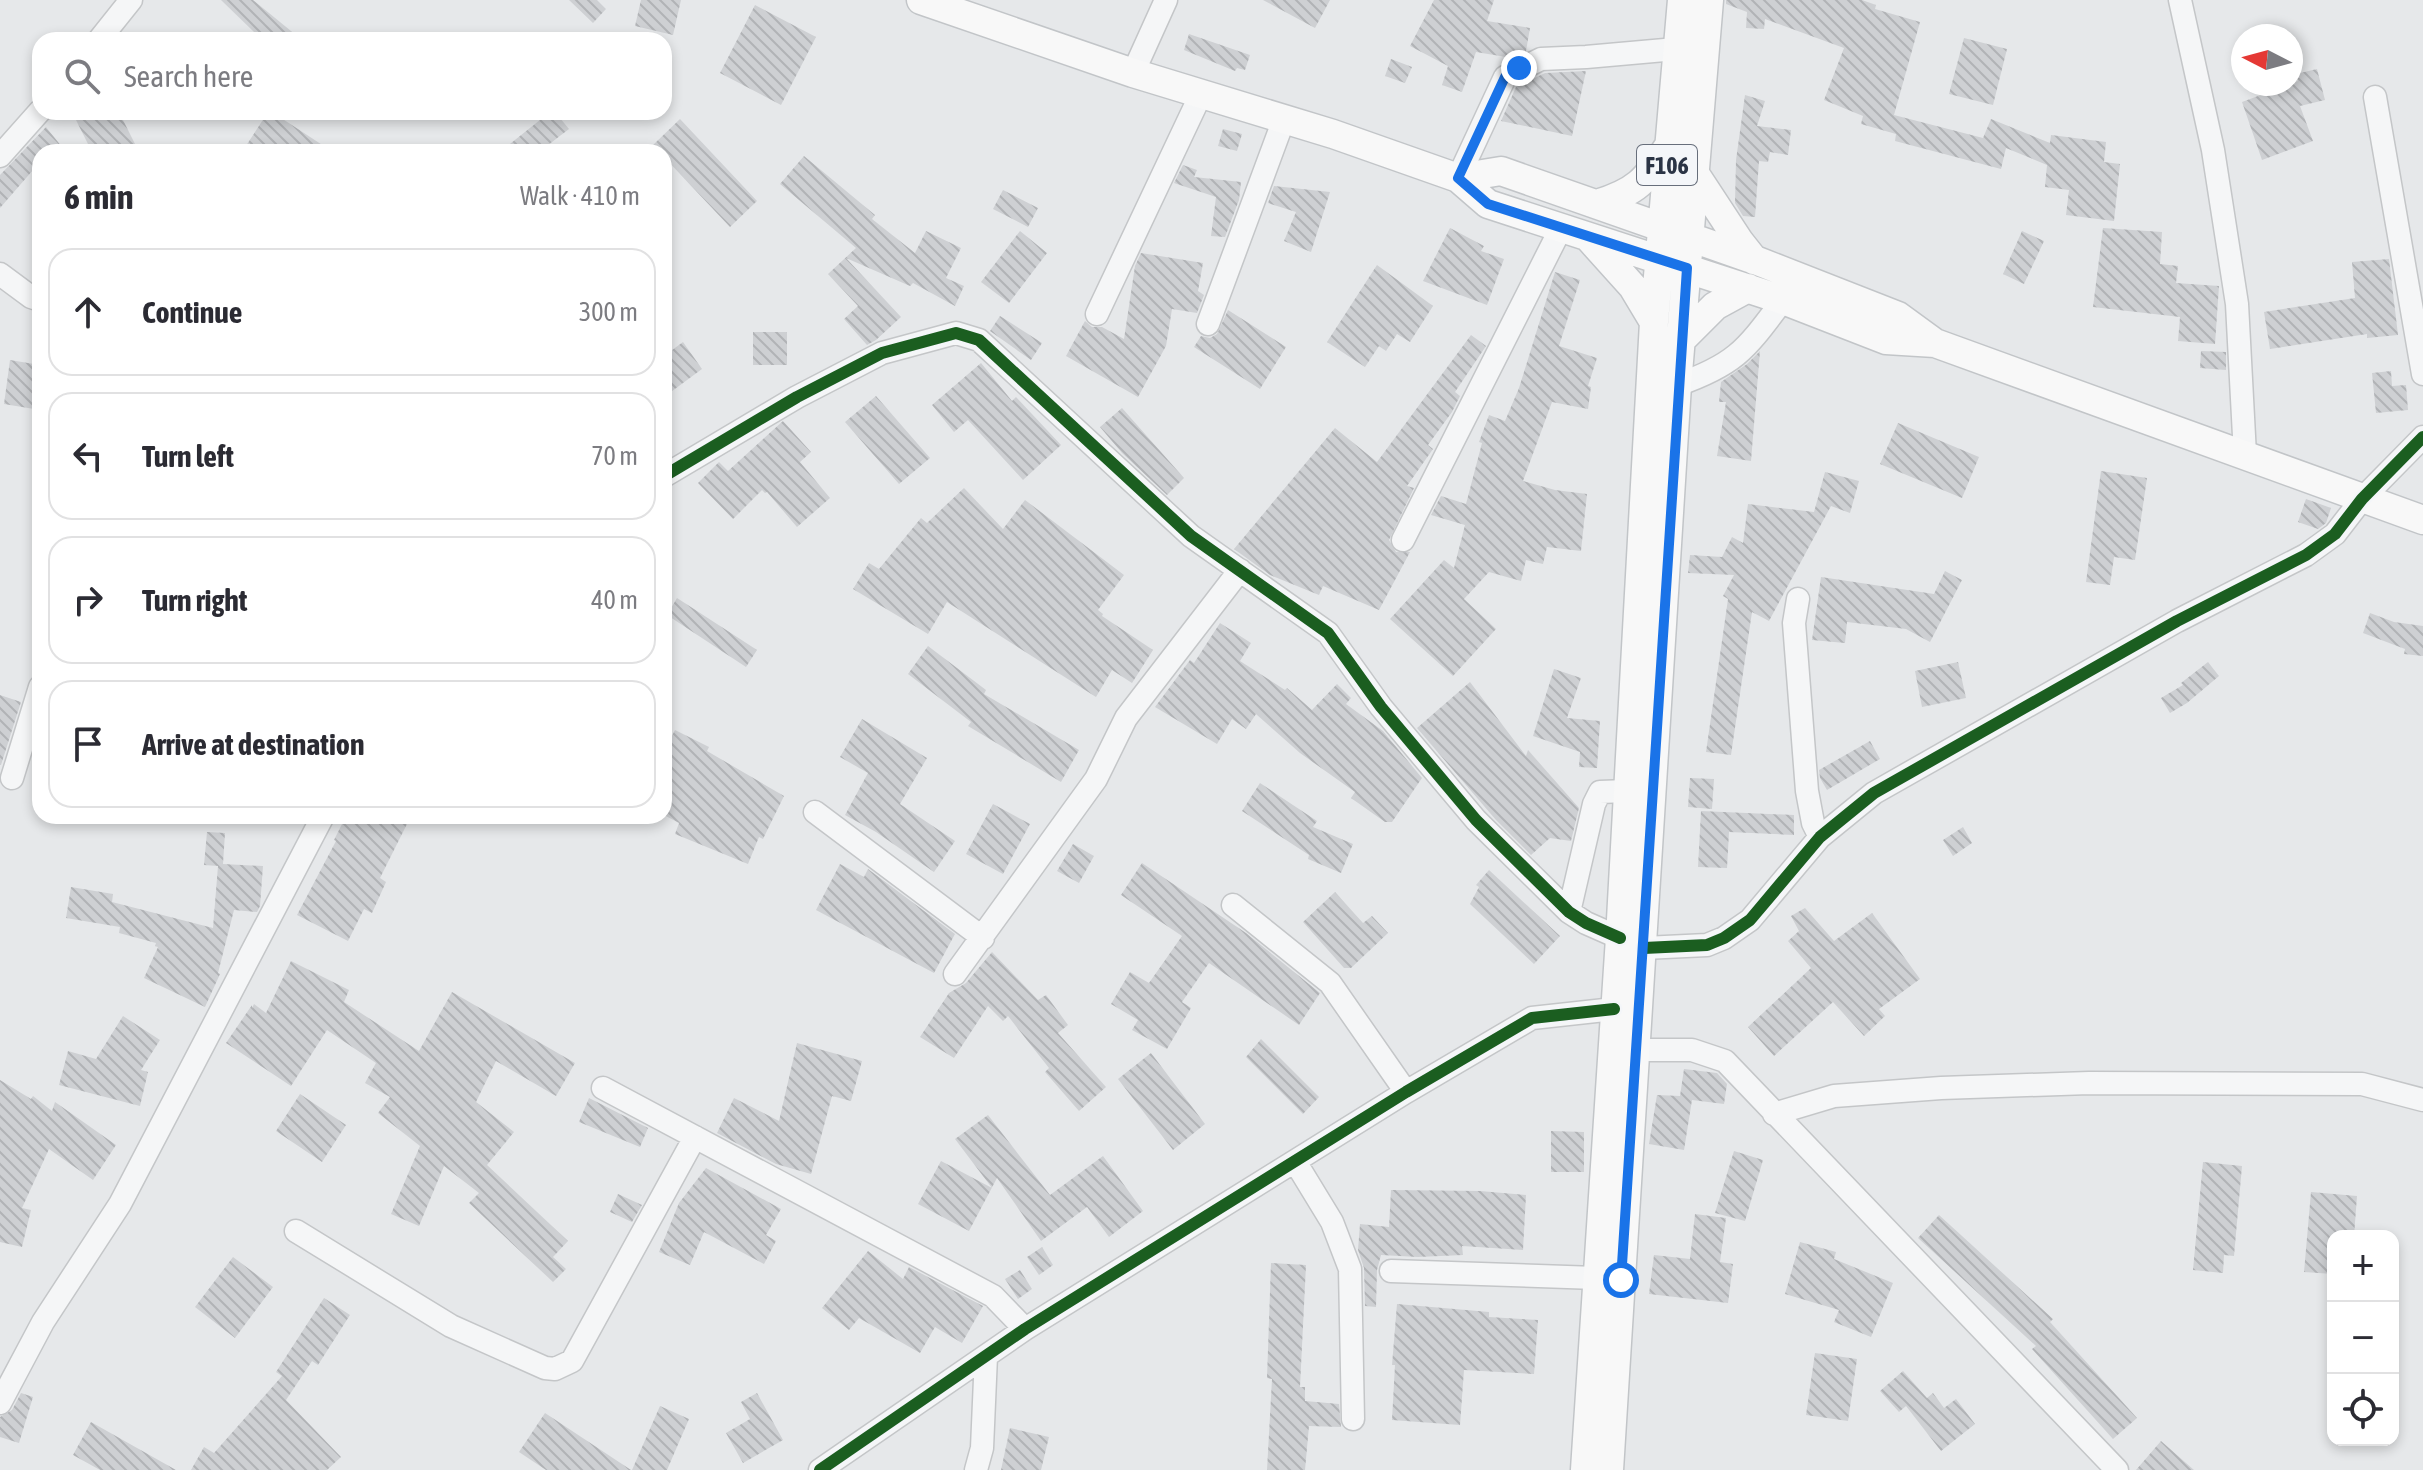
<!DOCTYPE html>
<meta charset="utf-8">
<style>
body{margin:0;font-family:"Asap Condensed",sans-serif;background:#f7f7f7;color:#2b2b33}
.controls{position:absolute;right:24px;bottom:24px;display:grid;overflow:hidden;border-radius:16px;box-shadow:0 4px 12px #0003}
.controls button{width:72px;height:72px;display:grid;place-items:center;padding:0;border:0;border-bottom:2px solid #e1e1e2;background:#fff;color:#2b2b33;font:40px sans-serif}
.compass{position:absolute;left:2231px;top:24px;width:72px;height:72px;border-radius:50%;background:#fff;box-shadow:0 4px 12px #0003;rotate:276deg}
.stop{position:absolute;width:24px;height:24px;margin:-18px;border:6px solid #1a73e8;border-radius:50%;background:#fff}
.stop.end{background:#1a73e8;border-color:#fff;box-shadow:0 2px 8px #0008}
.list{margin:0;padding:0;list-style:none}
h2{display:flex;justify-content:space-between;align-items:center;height:104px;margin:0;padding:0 32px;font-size:34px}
h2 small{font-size:26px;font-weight:400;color:#7c7c81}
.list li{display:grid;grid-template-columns:52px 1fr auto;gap:24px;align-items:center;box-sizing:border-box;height:128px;margin:0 16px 16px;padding:0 16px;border:2px solid #e1e1e2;border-radius:24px}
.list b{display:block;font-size:30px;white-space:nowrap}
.list em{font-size:26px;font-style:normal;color:#7c7c81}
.icon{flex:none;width:44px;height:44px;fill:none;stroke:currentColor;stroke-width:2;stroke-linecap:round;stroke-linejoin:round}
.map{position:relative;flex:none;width:2423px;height:1470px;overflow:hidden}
.search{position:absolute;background:#fff;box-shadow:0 4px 12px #0003;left:32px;top:32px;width:640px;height:88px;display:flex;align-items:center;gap:20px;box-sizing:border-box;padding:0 28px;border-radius:24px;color:#7c7c81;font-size:30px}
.panel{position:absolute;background:#fff;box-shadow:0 4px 12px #0003;left:32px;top:144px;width:640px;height:680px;border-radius:24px}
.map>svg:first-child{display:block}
</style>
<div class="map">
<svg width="2423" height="1470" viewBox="0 0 2423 1470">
<defs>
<pattern id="building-back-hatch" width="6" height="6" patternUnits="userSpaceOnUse" patternTransform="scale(2)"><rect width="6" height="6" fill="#ced0d3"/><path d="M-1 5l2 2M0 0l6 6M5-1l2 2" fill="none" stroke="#b1b3b6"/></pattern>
</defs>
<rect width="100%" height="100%" fill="#e6e8ea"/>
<path fill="url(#building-back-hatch)" d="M221 0H253L302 40H247L254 32Z
M569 0H597L606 9 593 23Z
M641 0H681L673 35 635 26Z
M1263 0H1330L1315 28Z
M1434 0H1494L1487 21 1530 28 1526 51 1512 58 1476 52 1462 92 1442 85 1448 66 1410 46Z
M1726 0H1862L1876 5 1875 9 1920 22 1894 115 1983 138 1991 119 2050 143 2051 135 2106 142 2104 162 2120 164 2114 221 2066 215 2069 190 2045 187 2047 165 2006 148 2001 169 1895 141 1896 134 1861 124 1863 116 1824 100 1844 48 1765 19 1764 29 1746 28 1747 12 1726 4Z
M755 5 816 37 781 105 720 73Z
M1189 34 1250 55 1245 70 1237 68 1235 71 1184 50Z
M1964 38 2007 49 1993 105 1949 94Z
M1391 59 1412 67 1405 83 1385 76Z
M2317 69 2325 100 2300 106 2313 141 2262 160 2242 102 2298 81 2296 74Z
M1586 71 1572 136 1501 121 1516 87 1545 73Z
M1745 95 1765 101 1757 126 1791 130 1788 155 1770 152 1768 162 1759 161 1755 217 1743 216 1735 203 1736 160Z
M72 112H119L139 152H92Z
M268 112H272L333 152H242Z
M550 112H555L569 129 539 152H500Z
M680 119 757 201 730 227 664 157V152H659L653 145Z
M46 127 66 152H40V162L0 208V175Z
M1223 129 1242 134 1237 151 1218 146Z
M804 156 875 215 872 219 915 253 926 231 961 248 946 278 964 286 955 306 913 283 910 286 846 258 901 317 876 340 867 345 844 319 858 306 828 274 856 248 780 184Z
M1183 165 1197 170 1194 177 1241 182 1239 200 1225 237 1211 236 1216 197 1174 183Z
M1274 186 1330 192 1311 252 1284 241 1296 212 1268 203Z
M1003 190 1038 208 1028 227 993 209Z
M1450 228 1484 246 1481 251 1504 259 1487 305 1423 281Z
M2103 228 2162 232 2160 264 2178 266 2176 283 2219 286 2215 344 2178 341 2180 317 2093 307Z
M1020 231 1047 253 1009 303 981 282Z
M2022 231 2044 241 2024 284 2003 274Z
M1141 253 1203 263 1198 291 1204 295 1197 313 1172 309 1166 346 1138 397 1066 356 1085 321 1092 327H1102L1124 339 1135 266Z
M2389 259 2398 335 2367 338V334L2270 349 2264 312 2355 298 2352 262Z
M1377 265 1433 306 1410 342 1397 334 1386 351 1379 346 1365 367 1327 342Z
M1555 272 1580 280 1559 346 1597 358 1588 386 1591 387 1588 409 1552 402 1523 481 1555 490 1587 494 1581 551 1547 547 1543 564 1526 560 1521 581 1489 572 1464 599 1496 629 1453 676 1390 619 1444 560 1454 568 1465 525 1431 515 1441 496 1466 504 1482 443 1479 442 1489 415 1505 421 1519 388Z
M1228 310 1286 347 1260 389 1194 347 1201 336 1210 338 1217 334Z
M1000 316 1042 343 1031 360 990 331Z
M753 332H787V365H753Z
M1471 335 1486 346 1455 392 1460 396 1452 412 1428 445 1433 449 1407 486 1414 488 1389 540 1396 552H1410L1379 610 1323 586 1319 595 1270 575 1234 549 1335 428 1377 462Z
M683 342 702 369 664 397V356Z
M1760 351 1751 461 1717 456 1726 402H1719L1721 382 1747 364Z
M2201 351 2226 352V370L2200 368Z
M10 360 40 365V410L4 404Z
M981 363 1012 401 1016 397 1061 445 1023 480 968 420 954 432 932 405Z
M2391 371 2392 386 2406 385 2408 410 2376 413 2372 373Z
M876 396 930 458 899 484 845 422Z
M1122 408 1184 478 1167 495 1122 453 1100 427Z
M783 421 811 452 800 462 830 498 797 527 767 492 765 493 762 490 733 519 698 483 719 462 728 471Z
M1898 423 1979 457 1962 498 1880 464Z
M2101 471 2147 478 2135 560 2114 557 2110 585 2086 582Z
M1825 472 1859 481 1850 513 1831 506 1769 621 1752 612 1731 755 1706 752 1728 599 1723 596 1734 575 1688 573 1690 555 1722 557 1732 537 1743 543 1748 504 1814 512Z
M964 488 1003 529 1025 500 1124 575 1098 610 1103 614 1102 616 1153 650 1132 683 1112 670 1096 697 947 602 928 634 853 589 869 563 879 569 921 518 927 523Z
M2306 499 2331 508 2326 523 2318 529 2298 522Z
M1945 571 1962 580 1930 642 1906 629 1847 622 1845 643 1812 640 1821 577 1934 594Z
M677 598 757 650 746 667 667 615Z
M2370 613 2394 622 2423 626V656L2404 654 2405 649 2363 633Z
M1220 623 1251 643 1240 661 1285 690 1287 688 1312 710 1337 684 1351 698 1346 704 1383 731 1422 778 1392 822H1385L1351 798 1355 792 1300 753 1256 714 1246 729 1232 719 1217 744 1155 707 1190 660 1194 663Z
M928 646 986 690 984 694 1079 750 1061 782 968 726 971 722 908 674Z
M1958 662 1966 698 1922 707 1915 671Z
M2208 662 2219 676 2187 703 2170 713 2161 698 2183 685 2181 683Z
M1554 669 1581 678 1567 718 1600 721 1597 768 1579 767 1580 752 1533 736Z
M1470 682 1526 756 1528 750 1579 808 1571 841 1550 838 1531 855 1496 820 1417 728Z
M0 695 21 702 1 765H0Z
M862 719 927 758 900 804 955 841 934 872 876 832 845 815 868 773 840 757Z
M675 730 709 747 707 751 784 796 763 839 759 837 748 864 675 834 679 823 664 815V751Z
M1870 741 1880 759 1827 790 1820 778 1819 770Z
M1690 778 1714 779 1712 809 1688 807Z
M1260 783 1317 821 1313 827 1353 844 1341 873 1308 859 1309 855 1242 811Z
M993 804 1030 824 1003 874 966 854Z
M1701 811 1794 815V835L1729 832 1727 868 1698 867Z
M346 816H411L380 878 386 882 372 913 364 909 348 941 297 915 336 841 334 840Z
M1963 827 1972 843 1953 856 1943 840Z
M207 832 225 833 223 864 263 866 260 906 257 912 234 910 218 973 220 974 205 1007 144 978 158 947 155 946 156 943 119 933 120 927 66 918 71 887 113 894 112 902 213 928 218 866 204 865Z
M1073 844 1094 856 1079 883 1057 871Z
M1142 863 1246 933 1320 993 1299 1025 1209 963 1182 1002 1191 1008 1167 1049 1132 1030 1138 1020 1111 1004 1130 972 1149 983 1182 936 1121 895Z
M840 864 864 877 868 869 955 934 934 973 816 910Z
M1489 870 1560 936 1534 964 1470 904 1479 887 1476 885Z
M1335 892 1363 923 1372 916 1388 933 1351 968H1344L1303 922Z
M1805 908 1834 941 1872 913 1920 979 1879 1009 1885 1016 1864 1036 1833 1002 1774 1056 1748 1027 1811 968 1788 941 1799 931 1791 916Z
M992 952 1038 1000 1046 995 1068 1025 1058 1033 1106 1087 1079 1111 1045 1072 1049 1068 1008 1016 1003 1021 988 1006 954 1058 920 1037 949 993 966 983Z
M291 961 349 990 344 1002 419 1051 452 992 575 1063 556 1096 496 1061 476 1102 514 1132 487 1165 568 1241 553 1257 566 1269 553 1282 469 1203 479 1193 444 1166 419 1226 391 1214 420 1146 378 1113 390 1097 365 1083 376 1063 327 1030 291 1086 226 1043 252 1005V1008L254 1004 266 1013Z
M123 1016 160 1040 141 1070 148 1072 140 1106 59 1085 68 1051 96 1059Z
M1261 1039 1319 1097 1303 1114 1246 1057Z
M797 1043 862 1061 851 1101 832 1096 811 1174 776 1164 717 1133 734 1098 779 1121Z
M1151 1053 1205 1124 1173 1150 1118 1079Z
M1684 1069 1717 1073 1727 1084 1724 1104 1692 1100 1684 1150 1649 1144 1657 1095 1680 1096Z
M0 1080 31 1099 33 1096 52 1111 55 1102 116 1145 93 1180 49 1149 22 1208 31 1210 22 1247 0 1242Z
M300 1094 346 1125 322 1162 276 1131Z
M589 1098 648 1128 640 1147 579 1122Z
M988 1115 1050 1195 1103 1156 1143 1211 1109 1237 1087 1207 1041 1241 997 1178 969 1231 918 1204 941 1161 992 1188 955 1139Z
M1551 1131 1584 1132V1172H1551Z
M1734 1151 1763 1160 1745 1221 1715 1213Z
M2203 1162 2242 1166 2234 1256 2224 1255 2223 1273 2193 1270Z
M706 1168 781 1209 766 1235 776 1241 764 1264 704 1232 690 1265 659 1252 679 1203Z
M1391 1190 1480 1191 1526 1195 1523 1250 1462 1246 1463 1255 1418 1257 1381 1255 1377 1270 1376 1307 1365 1306 1364 1268 1358 1250 1360 1224 1389 1227Z
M2311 1192 2357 1196 2354 1236H2333V1274L2304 1272Z
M618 1194 642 1205 632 1222 610 1212Z
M1695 1214 1726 1218 1720 1262 1733 1264 1728 1303 1649 1294 1654 1255 1690 1259Z
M1939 1215 2053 1319 2050 1322 2137 1418 2113 1439 2032 1349 2036 1346 1918 1238Z
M1800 1242 1836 1252 1834 1259 1893 1283 1871 1337 1834 1322 1839 1310 1785 1294Z
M1042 1247 1053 1265 1039 1275 1027 1257Z
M868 1251 903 1279 909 1267 983 1306 962 1343 935 1327 920 1353 859 1318 849 1330 822 1308Z
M233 1257 273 1287 235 1338 195 1307Z
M1271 1263 1306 1265 1300 1387H1305V1401L1339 1404 1341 1427 1309 1426 1305 1470H1267L1272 1379 1267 1378Z
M1020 1270 1032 1289 1018 1299 1005 1279Z
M324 1298 350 1315 318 1365 312 1361 286 1400 341 1457 327 1470H191L204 1447 214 1453 282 1376 276 1372Z
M1397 1304 1489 1312V1317L1538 1320 1534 1374 1464 1370 1460 1425 1392 1420 1395 1365H1392Z
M1815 1353 1857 1359 1848 1421 1806 1415Z
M1903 1371 1927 1398 1933 1393 1944 1408 1956 1399 1975 1424 1941 1451 1906 1406 1899 1412 1880 1391Z
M21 1393 33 1397 19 1443 0 1437V1417L12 1410Z
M757 1393 783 1440 743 1463 726 1433 750 1419 741 1402Z
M660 1406 689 1419 667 1470H632Z
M545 1413 631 1470H546L519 1452Z
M91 1422 176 1470H100L73 1455Z
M1010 1428 1049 1437 1041 1470H1001Z
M2161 1441 2194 1470H2136Z"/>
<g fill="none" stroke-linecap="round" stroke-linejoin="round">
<defs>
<path id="minor" d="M2180 0 2213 150 2237 304 2245 455
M99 40 131 0
M1133 73 1166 0
M2375 97 2423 374
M0 156 40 111
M1458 178 1505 77 1541 59 1586 57 1676 49
M0 274 31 297 40 300
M1097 314 1201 94
M1208 324 1284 119
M1677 385C1737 364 1746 349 1783 300
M664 476 797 397 882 353 956 333 979 340 1191 536 1328 633 1381 707 1476 820 1569 912 1586 923 1620 938
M1403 540 1561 228
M1798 599 1794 623 1807 791 1813 823 1820 837
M12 778 40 687
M815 812 983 938
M1233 905 1330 983 1406 1092
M1569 912 1594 804 1600 792 1627 791
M1644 948 1707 945 1724 938 1750 920 1820 837 1874 793 2177 621 2306 555 2335 534 2362 499 2423 437
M955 974 1096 779 1126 718 1240 570
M1636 1050H1692L1725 1061 2117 1470
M603 1088 993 1296 1025 1329
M1774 1114 1834 1096 1941 1088 2089 1083 2362 1084 2423 1100
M1296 1163 1332 1222 1350 1269 1353 1419
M296 1231 451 1326 545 1368 555 1369 572 1361 695 1137
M1391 1271 1596 1278
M0 1403 43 1322 120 1204 323 816
M820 1470 1025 1329 1406 1092 1532 1018 1614 1009
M976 1470 982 1448 986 1356"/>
<path id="major" d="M921 0 1133 73 1333 134 1458 178 1488 204 1783 300 1886 340 1935 343 2423 520
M1695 174 1739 241 1754 260
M1458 178 1501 171 1755 260 1898 316 1935 343
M1597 204C1636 192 1646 181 1668 147
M1589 238 1633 287 1654 322
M1681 340 1715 306 1748 288
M1585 1470 1620 938 1654 322 1682 0
M1609 1470 1677 385 1709 0"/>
</defs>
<use href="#minor" stroke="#c4c6c8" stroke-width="25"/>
<use href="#major" stroke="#c2c5c8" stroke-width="31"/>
<use href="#minor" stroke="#f5f6f7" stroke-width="22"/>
<use href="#major" stroke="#f8f8f8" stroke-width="28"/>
<defs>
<path id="cycleway" d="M664 476 797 397 882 353 956 333 979 340 1191 536 1328 633 1381 707 1476 820 1569 912 1586 923 1620 938
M1644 948 1707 945 1724 938 1750 920 1820 837 1874 793 2177 621 2306 555 2335 534 2362 499 2423 437
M820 1470 1025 1329 1406 1092 1532 1018 1614 1009"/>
</defs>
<use href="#cycleway" stroke="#f4f6f9" stroke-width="17"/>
<use href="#cycleway" stroke="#1b5e20" stroke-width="12"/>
</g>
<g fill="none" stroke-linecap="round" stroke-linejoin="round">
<path stroke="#1a73e8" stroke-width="10" d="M1519 68 1505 77 1458 178 1488 204 1687 268 1621 1280"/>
</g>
<g text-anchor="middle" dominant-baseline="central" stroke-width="6" stroke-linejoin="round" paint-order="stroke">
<rect fill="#f4f6f9" stroke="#676e7b" stroke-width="2" x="1637" y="145" width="60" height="40" rx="6"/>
<g font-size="24" font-weight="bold" fill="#2b3445">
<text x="1667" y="165">F106</text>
</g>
</g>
</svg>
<div class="controls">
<button>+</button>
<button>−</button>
<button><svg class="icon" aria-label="locate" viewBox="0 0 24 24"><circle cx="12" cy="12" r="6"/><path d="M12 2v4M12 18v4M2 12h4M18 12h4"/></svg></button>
</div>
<svg class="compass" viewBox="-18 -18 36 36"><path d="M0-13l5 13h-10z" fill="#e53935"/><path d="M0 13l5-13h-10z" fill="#7c7c81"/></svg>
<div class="stop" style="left:1621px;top:1280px"></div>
<div class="stop end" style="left:1519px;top:68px"></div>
<div class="search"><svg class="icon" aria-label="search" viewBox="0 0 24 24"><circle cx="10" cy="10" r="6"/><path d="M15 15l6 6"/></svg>Search here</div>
<section class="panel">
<h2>6 min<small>Walk · 410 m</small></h2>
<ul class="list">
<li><svg class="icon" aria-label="ahead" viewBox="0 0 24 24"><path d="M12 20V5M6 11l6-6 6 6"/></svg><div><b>Continue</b></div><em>300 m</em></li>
<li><svg class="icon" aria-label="left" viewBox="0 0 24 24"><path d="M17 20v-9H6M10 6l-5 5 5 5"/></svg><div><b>Turn left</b></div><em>70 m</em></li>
<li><svg class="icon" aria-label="right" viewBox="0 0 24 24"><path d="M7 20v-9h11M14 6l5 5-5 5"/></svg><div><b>Turn right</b></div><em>40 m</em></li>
<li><svg class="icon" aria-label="arrive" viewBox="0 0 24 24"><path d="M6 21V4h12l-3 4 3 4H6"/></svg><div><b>Arrive at destination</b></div></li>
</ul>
</section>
</div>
